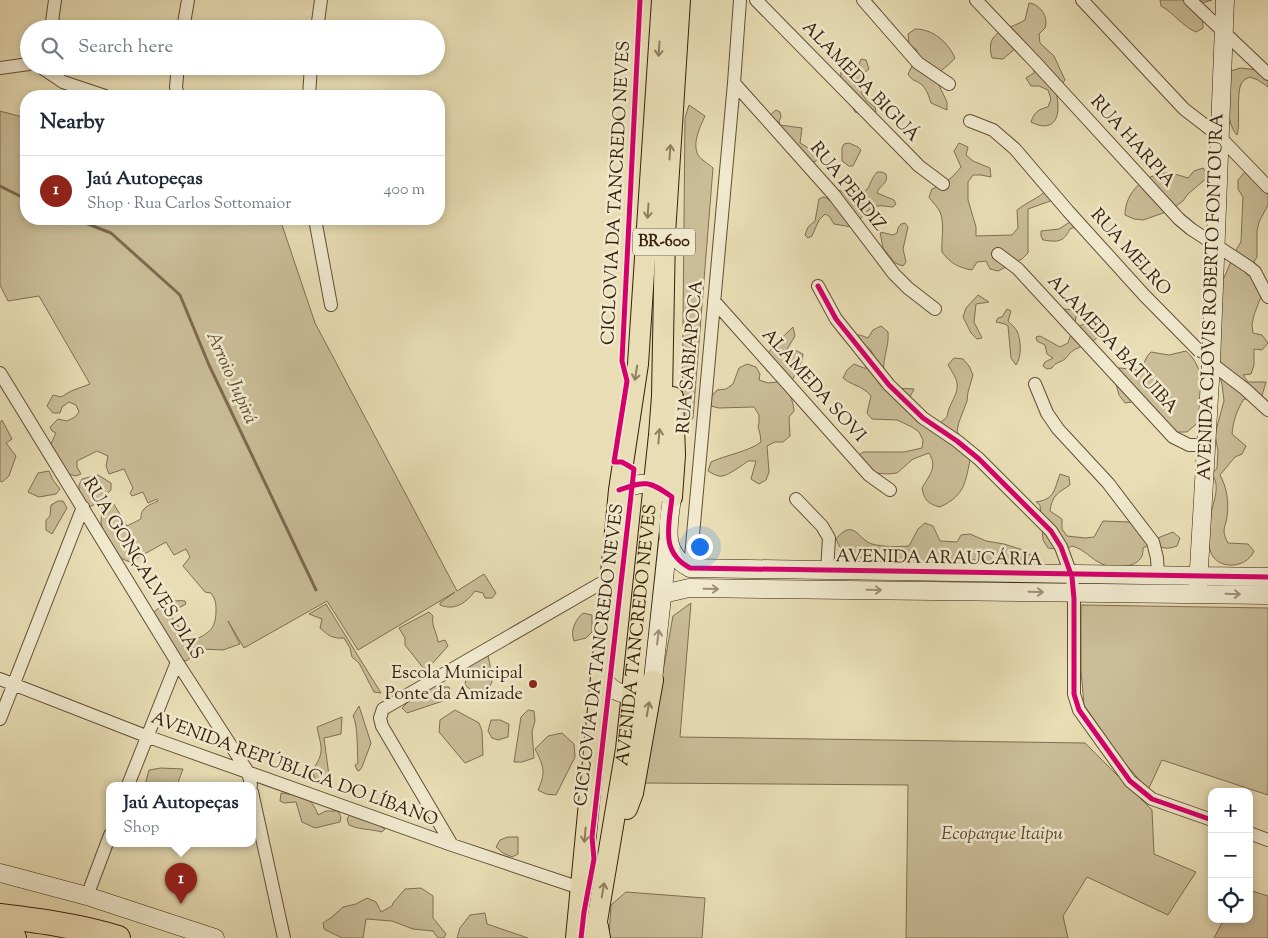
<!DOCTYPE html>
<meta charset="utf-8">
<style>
body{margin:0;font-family:"Sorts Mill Goudy",serif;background:#f2f2f3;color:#1f2937}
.controls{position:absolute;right:15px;bottom:15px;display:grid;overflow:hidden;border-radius:10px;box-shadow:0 2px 8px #0003}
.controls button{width:45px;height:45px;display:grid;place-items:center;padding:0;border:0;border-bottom:1px solid #e0e1e3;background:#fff;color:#1f2937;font:25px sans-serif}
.you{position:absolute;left:699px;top:546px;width:18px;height:18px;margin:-12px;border:4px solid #fff;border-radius:50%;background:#1a73e8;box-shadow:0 0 0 8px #1a73e833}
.badge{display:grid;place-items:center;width:32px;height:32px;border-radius:50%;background:#8f2418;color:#fff;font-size:16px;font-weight:700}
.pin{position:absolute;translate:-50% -41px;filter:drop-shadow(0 1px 2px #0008)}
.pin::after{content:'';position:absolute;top:26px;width:18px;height:15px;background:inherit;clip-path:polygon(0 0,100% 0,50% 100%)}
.popup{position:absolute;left:106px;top:782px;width:150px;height:65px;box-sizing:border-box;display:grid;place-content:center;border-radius:10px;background:#fff;filter:drop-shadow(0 1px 4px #0005);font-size:16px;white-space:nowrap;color:#747a83}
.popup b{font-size:19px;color:#1f2937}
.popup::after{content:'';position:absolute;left:50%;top:100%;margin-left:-10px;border:10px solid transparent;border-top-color:#fff}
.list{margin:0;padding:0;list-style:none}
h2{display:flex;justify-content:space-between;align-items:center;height:65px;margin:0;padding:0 20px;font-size:21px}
h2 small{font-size:16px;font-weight:400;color:#747a83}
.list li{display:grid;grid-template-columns:32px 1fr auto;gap:15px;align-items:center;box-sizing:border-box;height:70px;padding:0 20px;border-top:1px solid #e0e1e3}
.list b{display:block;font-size:19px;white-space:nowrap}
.list p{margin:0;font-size:16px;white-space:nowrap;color:#747a83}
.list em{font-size:16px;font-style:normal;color:#747a83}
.icon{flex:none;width:28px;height:28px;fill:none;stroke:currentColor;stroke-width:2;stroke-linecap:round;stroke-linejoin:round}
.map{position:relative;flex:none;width:1268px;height:938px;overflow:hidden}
.search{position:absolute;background:#fff;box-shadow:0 2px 8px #0003;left:20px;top:20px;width:425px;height:55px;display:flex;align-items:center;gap:12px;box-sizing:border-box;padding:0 18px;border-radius:28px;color:#747a83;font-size:19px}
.panel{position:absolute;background:#fff;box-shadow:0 2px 8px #0003;left:20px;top:90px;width:425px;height:135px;border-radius:20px}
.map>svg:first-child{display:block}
</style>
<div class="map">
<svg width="1268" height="938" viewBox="0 0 1268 938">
<rect width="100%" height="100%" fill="#e8ddb4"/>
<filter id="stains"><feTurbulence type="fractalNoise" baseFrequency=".004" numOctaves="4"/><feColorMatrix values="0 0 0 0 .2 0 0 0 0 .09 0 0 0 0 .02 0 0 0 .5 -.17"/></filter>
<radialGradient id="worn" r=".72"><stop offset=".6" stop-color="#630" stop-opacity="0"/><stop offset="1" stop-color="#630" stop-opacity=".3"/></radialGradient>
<path fill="#cabd98" stroke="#806e52" d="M1160 0H1212L1202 3 1203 28 1196 32C1182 26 1174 13 1161 6Z
M1029 3C1040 4 1049 17 1045 28 1043 30 1041 32 1039 34L1040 43 1054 56 1065 80C1062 84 1058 89 1057 95 1057 98 1058 103 1058 107 1058 126 1046 130 1031 122 1034 113 1038 109 1048 107L1051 99 1048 90 1039 86H1031L1026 78 1034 73V64L1016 48 1003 59 992 58C984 30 1007 31 1025 20Z
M915 29C933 29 948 42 955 58 949 66 941 69 935 77L947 102V110L931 103C929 97 927 89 921 84 914 79 913 82 908 74L916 58 917 50 909 44 908 34Z
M861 59 866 60 869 69 863 74 861 80 862 94 867 101 875 107 876 112C869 117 862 115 855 112L853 108 854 104C847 94 839 85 841 72L858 67Z
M1240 68 1258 70 1268 75V87L1258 80 1250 77C1248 78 1245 79 1243 81 1235 89 1241 123 1237 135 1223 119 1230 91 1231 71Z
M689 105 705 116C700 127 692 143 698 155 701 160 709 164 713 168L693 418 682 425 685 118Z
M776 110 780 112 781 117 779 121 780 125 802 128 800 143 812 150 818 158 815 162H811L769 116Z
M0 111 26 118V219H280L315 323 457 591 484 574 496 593 492 598H485L483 593 475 591C466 603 455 611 440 605V603L455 592 358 650 327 601 244 648 228 621 240 644 223 650 202 649 186 661 180 659 151 615C160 605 172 599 185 601L186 604 169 613 182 631 184 638 192 642C208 632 215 632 216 612 216 604 216 600 211 593L205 592 183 566 190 557 186 549 174 555 166 542 130 562 118 557 103 531 101 523 102 504 112 501 127 526 141 519C140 508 149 505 158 501L157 499 148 503 143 492 132 496 130 493 133 488 124 469 109 474 106 466 108 456 97 451 77 461V467L81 474 76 476 60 472 49 448 56 433 52 431 50 427 58 419 67 421 75 417 79 412 76 405 69 402 62 407 60 413H53L47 406 53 395 61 397 71 391 90 384 39 296 8 301 0 285Z
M849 143 858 147 861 150 853 166H849L842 161V148L844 144Z
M959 143 968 147 966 155 973 161 990 168 991 177 981 175H973L968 182V200L976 227V236L1012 235 1018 228 1017 210C1027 202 1037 199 1046 191L1053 200 1028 209V253L1022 259 998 271 990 269 986 261 977 262 972 270C959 268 950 263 942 252 941 240 945 224 940 212 938 207 932 202 929 197L932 189C944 185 953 177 961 167L954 151Z
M1203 168 1209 176 1188 194 1183 201 1169 211 1143 220 1134 219 1125 215C1125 192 1145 173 1169 173 1175 174 1182 176 1188 178L1194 171Z
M877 172H882L886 174C889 184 879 185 877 193L894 200 896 204 893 207C888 207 882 205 877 206 868 207 860 221 852 227L834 224 829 216 825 214 819 220 812 236 808 238 805 235 808 227 815 221 819 199 823 197 827 198 830 201 835 190C841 189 845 195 851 195 873 193 866 185 877 172Z
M1245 172 1254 175 1268 187V205L1259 222 1257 231V257L1252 265 1262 294 1254 315 1252 325 1253 333 1262 335 1268 343 1262 350 1254 349V365L1251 374 1243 375 1248 382H1266L1261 399H1244C1237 409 1233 422 1232 434L1246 446 1242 454 1235 457 1220 475C1227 488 1229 502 1227 517 1225 529 1221 530 1228 543L1248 544 1254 551C1246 570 1215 570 1210 550 1207 540 1209 525 1211 515 1213 501 1221 487 1212 474L1217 468 1218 451 1215 434 1224 401 1222 384 1217 368 1220 287 1236 250 1241 242 1243 197 1238 189V180Z
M1073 220 1078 226 1070 229C1063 243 1057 242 1043 240L1041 236V231L1059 229Z
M905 223 908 227 903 249 906 262 903 266 895 263 883 248 880 232 893 235 897 233 898 228 901 224Z
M978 295 989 302 976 304 974 322 982 338 977 339 971 333 963 317 966 308Z
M1007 309 1011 311 1008 321C1011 325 1015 327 1017 331 1021 339 1022 357 1016 365L1011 358 1008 326 1005 324 996 322 998 318 1002 317Z
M1064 309 1073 310 1077 312 1075 322 1079 326C1087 323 1093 321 1101 328 1101 342 1084 344 1074 350 1070 352 1068 356 1065 359 1060 363 1055 362 1052 368L1047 369 1043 366 1045 362 1053 358 1047 354 1045 345 1037 341 1036 337 1040 336 1060 347 1068 343 1071 334 1062 312Z
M881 326 888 332C890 347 879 365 886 378 888 382 891 385 894 388L914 389 910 397 911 405 940 423 947 417C948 404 959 395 957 383 956 377 951 370 948 365L954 358 963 359 969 366 973 375 968 392 967 401 959 422 957 431 971 456C965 482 966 495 940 507 928 504 924 500 922 488 929 475 938 468 929 453L913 459 897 473 888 474 874 473 856 457 863 452H904L922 448 923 440 919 432 912 427 897 420 872 419 867 413 871 396C862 385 852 386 843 378L847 370 854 364 864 368H873C876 345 866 345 847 343L842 336C852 333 859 334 868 338L873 330Z
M793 327 795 336 786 351 795 350 803 354C802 367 792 375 790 388 789 396 794 403 794 411L789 417 790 436 783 442H775L767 446 769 472 766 480 759 484 751 479 756 461H748C743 465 728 475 723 476 717 477 712 473 708 471L711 462C726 455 750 451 761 442L760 434 758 426 759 423V415L754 407 719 408 711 406V397L717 390 726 389 733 384 739 368 747 364 756 367 760 374 759 380 768 383 777 382 775 374 767 371 763 363C767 350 783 337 793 327Z
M1186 351C1206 368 1202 395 1202 419L1187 432H1178L1170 427 1144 400 1125 403 1119 395 1112 369 1120 368 1138 370C1147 362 1144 358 1151 352L1169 355Z
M2 420 12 439 6 443 16 456 9 476 2 482 0 481V423Z
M49 471 53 480 60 489 56 494 39 497 28 492 38 473Z
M1060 474 1069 477 1070 485C1058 493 1052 495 1050 511L1062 519V529L1067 536 1085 538 1094 537 1103 521 1130 522 1155 539 1173 532 1180 538 1177 546C1167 550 1161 548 1152 543L1143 548C1143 551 1143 553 1142 556 1137 568 1113 569 1102 564 1091 559 1084 549 1072 546L1064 550 1048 548 1043 540 1040 505 1036 502C1055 499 1054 490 1060 474Z
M98 475 111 483V490C102 498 100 504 88 507L79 498V485L82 479Z
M58 501H63L67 508 52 534 46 530V520L50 516 51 505Z
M925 523 933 526 940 541 957 542 961 535 970 534 986 541 1004 544 1023 550 1038 559C1012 577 992 560 965 559 951 559 937 563 923 564 903 564 857 562 842 549 839 547 838 543 836 539 854 517 858 540 872 544 884 547 897 547 909 546L918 529Z
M691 603 680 737 1085 743 1152 810 1154 854 1196 872 1168 915 1087 877 1063 916 1068 938H906L908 785 643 783 673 616Z
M326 604 381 693 374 692 359 663 352 657 350 648 344 638C332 639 328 635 320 628L322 619 309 614Z
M1081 605 1268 608V795L1162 760 1148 790 1123 761 1084 705 1081 670Z
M429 612 433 616C431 626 437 632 438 642L445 640 448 646 431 665 424 669 405 645V638L399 628Z
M583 613 592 615V632L586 638 574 641C570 631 575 620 583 613Z
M478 650 488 656C491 665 490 673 492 682L489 687 481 692 471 690 465 685 468 666Z
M434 675 438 687H449L451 693 446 700 407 713 402 708 412 698 415 687 424 678Z
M359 706 371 743 362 767 359 771 357 770 355 765 358 763C357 751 358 724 353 716Z
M455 710 479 723 482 731 483 755 465 763 439 732 440 720Z
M528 710 534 711 535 721 532 732 534 758 522 762H514L521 717Z
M342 717 341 734 324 738 330 783 327 785H320C305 769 319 767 321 752 322 745 318 734 317 727Z
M491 720H500L509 724 508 737 498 740 492 738 488 731Z
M562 733 574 744 575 757 556 795 546 794 538 790C546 773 544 766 535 749L548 736Z
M161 768 183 769 177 785H145L149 770Z
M281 793C301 796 311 795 318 815L326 811H338L341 817 340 822 315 828 302 822 296 802 284 803 280 801Z
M350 814 370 820 385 829 382 832C371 829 360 830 349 825L347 819Z
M508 837H518V854L512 857 503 853 496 847 500 840Z
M421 888 433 896V918L446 934 444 938H438L433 931 413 929 392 921 366 919 363 938H342L324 929 323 923 332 917 343 907 356 904 367 898 376 902 381 912 392 906 393 903 405 889Z
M1249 890 1268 896V938H1214L1224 919H1249Z
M626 892 705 898 702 938H609L611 905Z
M485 913 487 924 528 938H457L460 928 470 915Z"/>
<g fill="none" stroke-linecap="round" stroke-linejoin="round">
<path stroke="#7d6a4f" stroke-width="3" d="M0 186 26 199
M75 219 111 233 180 295 209 365 316 590"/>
<defs>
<path id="street" d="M756 0 919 166 943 184
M863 0 918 63 949 84
M976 0 1036 63 1179 219 1191 229 1249 267 1255 272 1268 297
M1082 0 1184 109 1219 136 1268 187
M1190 0 1268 74
M51 29 55 0
M183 29 188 0
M317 29 321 0
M39 66 63 82 105 96
M0 68 29 64
M734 83 834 195 894 274 908 288 935 309
M178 96 176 87 178 66
M309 96 311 66
M970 121 993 130 1015 149 1068 211 1144 295 1211 363 1245 389 1268 410
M315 219 331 305
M998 254 1018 269 1173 437 1189 445H1206
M818 286 836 319 889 385 923 418 957 441 979 459 1051 531 1061 547 1072 577 1074 599V694L1079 710 1130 781 1152 799 1212 820
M714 301 869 475 890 490
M0 373 177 662 248 772 251 785
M1035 384 1047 413 1058 429 1108 483 1153 542 1157 558 1158 576
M796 499 822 526 829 538 827 571
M690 568 734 83 740 0
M0 679 146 736 452 845 580 888
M0 719 83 507
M128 785 177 662
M252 792 284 938
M1249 833 1268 840
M452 845 382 726 380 718 383 709 610 578
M87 896 110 835"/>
<path id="secondary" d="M619 490C646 481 648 480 672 497 669 526 660 552 690 568L1268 577
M1198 585 1211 363 1225 0
M663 594 689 588 1268 595
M600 675C610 689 620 698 637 691 643 688 649 686 653 680L668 542
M0 873 87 896 215 938"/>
<g id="primary">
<path d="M672 497 675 455 673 397"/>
<path d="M627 809 633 793 653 680"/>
<path d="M576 938 619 490 638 364 662 0"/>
<path id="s1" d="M596 938V927L626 749 659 435 662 396 665 234 680 0"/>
</g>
<path id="highway" d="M0 916C40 921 79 926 118 938
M596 927 598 938
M0 933 14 938"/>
</defs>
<use href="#street" stroke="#634e37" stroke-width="14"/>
<use href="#secondary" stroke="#371f0d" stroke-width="19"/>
<use href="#primary" stroke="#371f0d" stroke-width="22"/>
<use href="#highway" stroke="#371f0d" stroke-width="26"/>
<use href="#street" stroke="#f0e9ce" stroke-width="12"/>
<use href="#secondary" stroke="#f0e9ce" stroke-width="18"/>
<use href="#primary" stroke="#e8ddb4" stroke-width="20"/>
<use href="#highway" stroke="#e8ddb4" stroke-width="24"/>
<defs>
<path id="cycleway" d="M818 286 836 319 889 385 923 418 957 441 979 459 1051 531 1061 547 1072 577 1074 599V694L1079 710 1130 781 1152 799 1212 820
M619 490C646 481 648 480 672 497 669 526 660 552 690 568L1268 577
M581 938 584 912 594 859 592 837 634 469 622 462H614L627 381 622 361 640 0"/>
</defs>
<use href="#cycleway" stroke="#f0e9ce" stroke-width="8"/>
<use href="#cycleway" stroke="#d6006c" stroke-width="5"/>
</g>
<defs><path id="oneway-shaft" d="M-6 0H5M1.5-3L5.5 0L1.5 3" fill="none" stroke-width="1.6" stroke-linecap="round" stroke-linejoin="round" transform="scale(1.25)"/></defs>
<g stroke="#907e60">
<use href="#oneway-shaft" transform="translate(659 49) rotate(94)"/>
<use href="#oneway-shaft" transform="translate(670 152) rotate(-86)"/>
<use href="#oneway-shaft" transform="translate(648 211) rotate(94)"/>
<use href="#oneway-shaft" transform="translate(636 373) rotate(99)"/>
<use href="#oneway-shaft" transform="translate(659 436) rotate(-85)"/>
<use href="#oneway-shaft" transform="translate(648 709) rotate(-80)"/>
<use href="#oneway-shaft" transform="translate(585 835) rotate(95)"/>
<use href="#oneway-shaft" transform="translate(603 890) rotate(-80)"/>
</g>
<g stroke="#9d8e77">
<use href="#oneway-shaft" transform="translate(711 589) rotate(1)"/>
<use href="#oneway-shaft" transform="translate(874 590) rotate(1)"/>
<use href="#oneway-shaft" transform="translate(1036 592) rotate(1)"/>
<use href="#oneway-shaft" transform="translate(1233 594) rotate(2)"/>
<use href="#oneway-shaft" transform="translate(658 637) rotate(-83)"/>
</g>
<circle fill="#8f2418" stroke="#f0e9ce" stroke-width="2" cx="533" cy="684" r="5"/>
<g text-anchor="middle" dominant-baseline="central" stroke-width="5" stroke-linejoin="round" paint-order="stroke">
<rect fill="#f0e9ce" stroke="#6e5c47" stroke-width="1" x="633" y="228.5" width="62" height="27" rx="4"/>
<g font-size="16" font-weight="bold" fill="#371f0d">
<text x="664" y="242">BR-600</text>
</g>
<g font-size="18" fill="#371f0d" stroke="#f0e9ce">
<text transform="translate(860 82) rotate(46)">ALAMEDA BIGUÁ</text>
<text transform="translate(1132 142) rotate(48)">RUA HARPIA</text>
<text transform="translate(847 187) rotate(51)">RUA PERDIZ</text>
<text transform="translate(617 193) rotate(-87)">CICLOVIA DA TANCREDO NEVES</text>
<text transform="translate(1130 253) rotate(48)">RUA MELRO</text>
<text transform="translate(1212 297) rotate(-88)">AVENIDA CLÓVIS ROBERTO FONTOURA</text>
<text transform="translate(1112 345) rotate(47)">ALAMEDA BATUIBA</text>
<text transform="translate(691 357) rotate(-85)">RUA SABIAPOCA</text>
<text transform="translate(813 386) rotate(48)">ALAMEDA SOVI</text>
<text transform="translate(939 559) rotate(1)">AVENIDA ARAUCÁRIA</text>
<text transform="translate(142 569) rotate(58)">RUA GONÇALVES DIAS</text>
<text stroke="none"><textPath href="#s1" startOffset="306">AVENIDA TANCREDO NEVES</textPath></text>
<text transform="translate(600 655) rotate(-83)">CICLOVIA DA TANCREDO NEVES</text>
<text transform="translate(294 770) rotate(20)">AVENIDA REPÚBLICA DO LÍBANO</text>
</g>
<g font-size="18" fill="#371f0d" stroke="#f0e9ce" text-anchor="end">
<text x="523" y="674">Escola Municipal<tspan x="523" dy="21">Ponte da Amizade</tspan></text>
</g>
<g font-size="18" font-style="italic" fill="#5c4630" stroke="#f0e9ce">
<text x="1002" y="835">Ecoparque Itaipu</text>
</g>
<g font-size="19" font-style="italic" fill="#604b34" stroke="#f0e9ce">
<text transform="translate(231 378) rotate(66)">Arroio Jupirá</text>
</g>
</g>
<rect width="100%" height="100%" filter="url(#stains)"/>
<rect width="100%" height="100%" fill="url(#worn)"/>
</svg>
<div class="controls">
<button>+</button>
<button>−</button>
<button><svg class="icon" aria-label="locate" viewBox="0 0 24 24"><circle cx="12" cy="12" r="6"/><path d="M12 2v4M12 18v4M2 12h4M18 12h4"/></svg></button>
</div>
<div class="you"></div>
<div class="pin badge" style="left:181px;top:904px">1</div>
<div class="popup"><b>Jaú Autopeças</b>Shop</div>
<div class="search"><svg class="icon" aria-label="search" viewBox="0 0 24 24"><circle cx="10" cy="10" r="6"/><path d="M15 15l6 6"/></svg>Search here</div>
<section class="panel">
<h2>Nearby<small></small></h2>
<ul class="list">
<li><span class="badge">1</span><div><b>Jaú Autopeças</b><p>Shop · Rua Carlos Sottomaior</p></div><em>400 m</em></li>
</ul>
</section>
</div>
